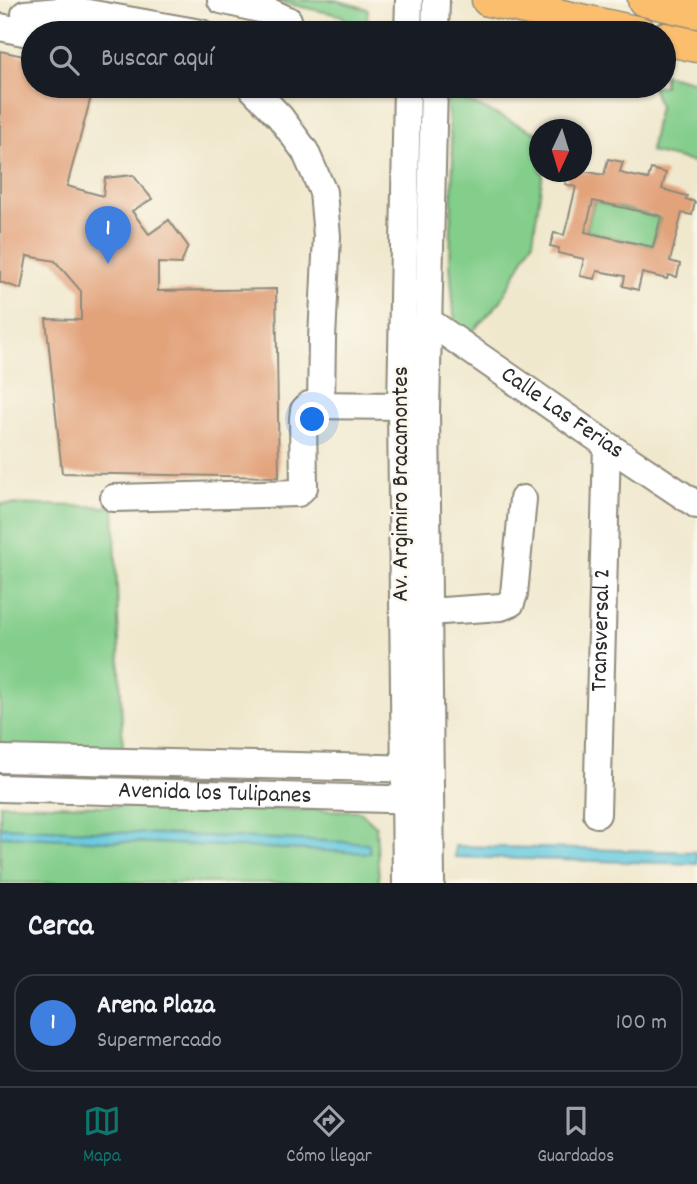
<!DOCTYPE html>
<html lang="es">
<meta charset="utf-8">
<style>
body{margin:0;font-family:Dekko,sans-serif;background:#20242c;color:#f1f3f6}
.compass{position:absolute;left:529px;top:119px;width:63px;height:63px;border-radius:50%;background:#171b24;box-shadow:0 2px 5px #0004;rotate:184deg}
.you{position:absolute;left:313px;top:420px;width:24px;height:24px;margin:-18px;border:5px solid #fff;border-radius:50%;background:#1a73e8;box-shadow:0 0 0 10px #1a73e833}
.badge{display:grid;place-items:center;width:46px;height:46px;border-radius:50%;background:#0f766e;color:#fff;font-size:23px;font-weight:700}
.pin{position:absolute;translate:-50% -58px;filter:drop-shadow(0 2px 4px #0008)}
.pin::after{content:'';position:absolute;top:37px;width:24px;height:21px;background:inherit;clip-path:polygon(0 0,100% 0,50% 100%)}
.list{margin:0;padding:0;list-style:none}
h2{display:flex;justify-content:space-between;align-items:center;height:91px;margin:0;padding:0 28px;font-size:30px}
h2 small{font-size:23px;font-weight:400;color:#9ea1a6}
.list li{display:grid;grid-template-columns:46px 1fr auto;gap:21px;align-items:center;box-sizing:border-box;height:98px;margin:0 14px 14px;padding:0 14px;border:2px solid #363941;border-radius:21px}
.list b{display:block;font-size:26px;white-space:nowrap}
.list p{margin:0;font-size:23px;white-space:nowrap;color:#9ea1a6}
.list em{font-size:23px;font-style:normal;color:#9ea1a6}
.icon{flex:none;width:38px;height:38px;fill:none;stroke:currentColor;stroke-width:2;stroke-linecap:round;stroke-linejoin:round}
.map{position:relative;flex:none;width:697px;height:883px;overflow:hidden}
.search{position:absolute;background:#171b24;box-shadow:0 2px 5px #0004;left:21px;right:21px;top:21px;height:77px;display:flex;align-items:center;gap:18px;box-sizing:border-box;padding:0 24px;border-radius:38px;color:#9ea1a6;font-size:26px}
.sheet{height:203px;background:#171b24}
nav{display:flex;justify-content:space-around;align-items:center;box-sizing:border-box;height:98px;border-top:2px solid #363941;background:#171b24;font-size:19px;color:#9ea1a6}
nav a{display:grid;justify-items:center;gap:4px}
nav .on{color:#0f766e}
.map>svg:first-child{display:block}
</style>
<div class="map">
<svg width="697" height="883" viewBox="0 0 697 883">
<rect width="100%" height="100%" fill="#fbf7ec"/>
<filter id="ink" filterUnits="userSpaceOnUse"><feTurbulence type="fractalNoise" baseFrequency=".0143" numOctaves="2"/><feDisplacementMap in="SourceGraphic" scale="14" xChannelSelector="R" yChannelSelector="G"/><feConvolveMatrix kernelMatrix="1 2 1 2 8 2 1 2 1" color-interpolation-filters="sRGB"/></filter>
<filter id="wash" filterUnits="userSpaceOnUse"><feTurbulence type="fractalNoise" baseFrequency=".00686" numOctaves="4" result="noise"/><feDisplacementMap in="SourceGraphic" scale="28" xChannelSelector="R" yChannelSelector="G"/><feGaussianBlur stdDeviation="1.57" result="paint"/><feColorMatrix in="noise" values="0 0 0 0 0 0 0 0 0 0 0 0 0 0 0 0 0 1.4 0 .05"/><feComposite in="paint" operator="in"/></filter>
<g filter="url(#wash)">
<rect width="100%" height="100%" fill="#f0e8cd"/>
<path fill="#83ce8b" stroke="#577c5b" stroke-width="2" d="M271 0H335L368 9 366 31 347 29 343 16Z
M664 74 697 82V163L650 152 659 106 652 86H664Z
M445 91 539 134 540 172H543L533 241 501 301 472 332 455 327 450 263 453 157Z
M594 201 660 218 652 247 586 231Z
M0 504 114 507 123 751 0 747Z
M0 804 360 811 376 826 379 883H0Z"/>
<path fill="#60c8dc" stroke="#467a84" stroke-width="2" d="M0 827 368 843 370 853 0 836Z
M455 846 697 852V864L455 857Z"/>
<g id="blocks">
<path fill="#e2a27a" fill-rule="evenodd" d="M0 51 33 58V86H94L67 186 103 196 105 178 133 175 152 199 132 211 149 234 169 220 188 246 181 264 158 263V291L276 289 279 477 62 473 46 319 81 320V291L55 261 27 256 21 289 0 282Z
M608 159 623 162 620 172 624 174 648 179 651 169 666 173 662 189 687 196 686 199 695 202 692 215 682 213 670 261 680 264 677 277 668 275 667 279 642 273 638 290 623 286 625 276 597 271 595 279 580 276 584 259 558 253 559 248 550 246 554 233 564 235 568 220 576 187 565 184 568 172H588L604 175ZM593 201 661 216 653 247 585 232Z"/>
</g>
</g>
<g filter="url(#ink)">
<use href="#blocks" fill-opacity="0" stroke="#8e8a7c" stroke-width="2"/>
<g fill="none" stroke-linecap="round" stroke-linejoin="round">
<defs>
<g id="minor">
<path d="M221 0 268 11 288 20 292 33"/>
<path d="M71 10 201 33"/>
<path d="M25 14 71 10 73 0"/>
<path d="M0 27 33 34"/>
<path d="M408 33 409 0"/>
<path d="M435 33 436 0"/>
<path d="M250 86 280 117 305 151 323 192 327 236 322 339 321 404"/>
<path id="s1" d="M427 320 607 445 697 505"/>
<path d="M114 498 298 493 304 487 303 418 304 410 309 405 401 406"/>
<path d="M428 612 501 607 511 603 514 594 523 499"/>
<path d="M0 759 421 769"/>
<path id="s2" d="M0 788 422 800"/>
<path id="s3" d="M597 814 607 445"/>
<path d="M406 883 401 406 407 86"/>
<path d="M431 883 426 409 434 86"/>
</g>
<path id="major" d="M488 0 640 33
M644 0 697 12
M664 39 697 46"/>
</defs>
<use href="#minor" stroke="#8e8a7c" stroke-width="30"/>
<use href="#major" stroke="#8e8a7c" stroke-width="35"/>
<use href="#minor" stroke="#fff" stroke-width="26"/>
<use href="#major" stroke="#fabe6d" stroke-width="32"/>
</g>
</g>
<g text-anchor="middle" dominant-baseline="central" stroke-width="5" stroke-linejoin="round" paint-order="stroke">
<g font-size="24" fill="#2b2b2b" stroke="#fbf7ec">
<text stroke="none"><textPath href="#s1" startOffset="164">Calle Las Ferias</textPath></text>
<text transform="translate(402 484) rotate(-90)">Av. Argimiro Bracamontes</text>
<text stroke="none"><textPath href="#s3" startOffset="184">Transversal 2</textPath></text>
<text stroke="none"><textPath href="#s2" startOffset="215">Avenida los Tulipanes</textPath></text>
</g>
</g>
</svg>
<svg class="compass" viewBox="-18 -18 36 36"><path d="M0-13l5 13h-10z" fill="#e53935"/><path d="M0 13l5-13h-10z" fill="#9ea1a6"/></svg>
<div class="you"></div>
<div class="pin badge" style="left:108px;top:264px;background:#3f7fe0">1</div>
<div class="search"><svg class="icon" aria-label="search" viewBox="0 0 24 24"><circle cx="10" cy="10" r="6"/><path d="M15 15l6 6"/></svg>Buscar aquí</div>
</div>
<section class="sheet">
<h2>Cerca<small></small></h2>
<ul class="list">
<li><span class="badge" style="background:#3f7fe0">1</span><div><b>Arena Plaza</b><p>Supermercado</p></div><em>100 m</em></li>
</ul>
</section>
<nav>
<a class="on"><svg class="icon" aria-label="map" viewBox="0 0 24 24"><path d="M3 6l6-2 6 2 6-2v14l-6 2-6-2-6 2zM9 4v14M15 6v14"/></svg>Mapa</a>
<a><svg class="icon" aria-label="directions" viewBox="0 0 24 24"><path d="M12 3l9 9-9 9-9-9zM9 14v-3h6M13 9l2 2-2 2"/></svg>Cómo llegar</a>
<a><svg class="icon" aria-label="saved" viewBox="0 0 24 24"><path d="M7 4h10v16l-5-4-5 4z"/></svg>Guardados</a>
</nav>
